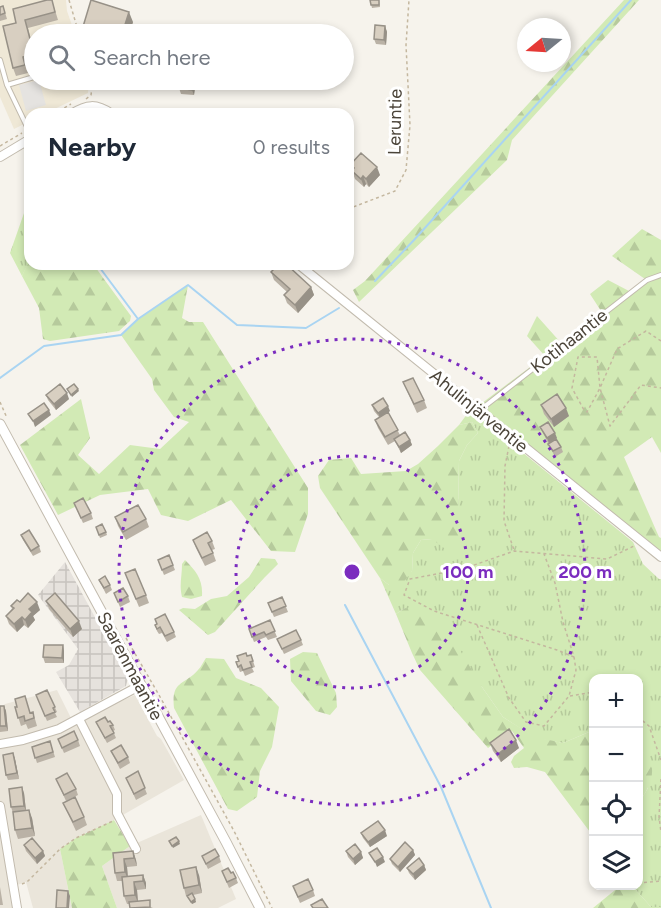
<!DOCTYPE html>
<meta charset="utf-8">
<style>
body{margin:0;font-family:Figtree,sans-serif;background:#f6f6f7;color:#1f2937}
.controls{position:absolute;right:18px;bottom:18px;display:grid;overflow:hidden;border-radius:12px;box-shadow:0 3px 9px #0003}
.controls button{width:54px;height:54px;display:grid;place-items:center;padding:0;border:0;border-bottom:2px solid #e0e1e3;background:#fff;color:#1f2937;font:30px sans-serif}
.compass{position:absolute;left:517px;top:18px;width:54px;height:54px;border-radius:50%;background:#fff;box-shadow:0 3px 9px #0003;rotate:252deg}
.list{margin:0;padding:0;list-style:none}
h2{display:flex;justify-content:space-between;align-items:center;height:78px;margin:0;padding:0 24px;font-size:26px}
h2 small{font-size:20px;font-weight:400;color:#747a83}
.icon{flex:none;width:33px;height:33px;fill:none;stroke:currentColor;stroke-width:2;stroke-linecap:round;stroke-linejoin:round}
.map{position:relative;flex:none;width:661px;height:908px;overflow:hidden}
.search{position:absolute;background:#fff;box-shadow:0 3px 9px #0003;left:24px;top:24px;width:330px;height:66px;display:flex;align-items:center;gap:15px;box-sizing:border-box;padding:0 21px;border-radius:33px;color:#747a83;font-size:22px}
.panel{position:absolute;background:#fff;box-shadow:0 3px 9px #0003;left:24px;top:108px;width:330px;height:162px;border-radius:18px}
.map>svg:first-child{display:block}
</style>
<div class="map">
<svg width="661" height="908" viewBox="0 0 661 908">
<defs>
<pattern id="industrial-grid" width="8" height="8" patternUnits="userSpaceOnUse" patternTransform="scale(1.5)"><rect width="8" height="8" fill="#e6e2dd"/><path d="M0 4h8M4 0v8" fill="none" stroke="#c7c3be"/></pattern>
<pattern id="grass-tufts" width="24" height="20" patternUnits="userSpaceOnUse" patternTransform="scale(1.5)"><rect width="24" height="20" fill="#d2eab5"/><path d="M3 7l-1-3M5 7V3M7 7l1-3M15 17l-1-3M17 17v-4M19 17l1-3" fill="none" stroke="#b6ca9c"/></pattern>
<pattern id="forest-firs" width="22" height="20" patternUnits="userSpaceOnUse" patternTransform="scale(1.5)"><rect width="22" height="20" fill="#d2eab5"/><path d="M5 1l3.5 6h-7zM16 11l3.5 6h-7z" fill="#b6ca9c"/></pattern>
</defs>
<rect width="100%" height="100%" fill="#f6f3ec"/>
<path fill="#eae5da" d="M57 690 73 722 135 695 157 736 161 739 184 780 114 820 76 838 60 849 72 908H33L26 882 14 886 17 908H0V708L5 704Z
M201 815 236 899 218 908H117L102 866 130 846Z"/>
<path fill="url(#industrial-grid)" d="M65 562 128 678 126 686 80 712 56 672 69 665 78 649 38 595Z"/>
<path fill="#efe8d6" d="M0 0H66L67 11 75 34H34V80H89L88 93 44 114H30V121L14 129 0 97Z"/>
<path fill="url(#grass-tufts)" d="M30 196V264H32L27 266 22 276 10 253Z
M470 410 633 542 643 564 659 579H661V907H651L635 889 622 886H638L639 803 648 788V758L639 748 638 678H594L593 732H589L563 743 535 738 503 717 482 687 405 608 396 614 380 578 389 585 412 571 413 553 421 540 432 539 458 509 459 461 467 445 478 433 472 422 459 425Z"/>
<path fill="url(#forest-firs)" d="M624 0H639L512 140 507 160 359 302 353 290 365 281Z
M642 229 661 240V453L652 437 624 457 659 537 661 538V555L478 406 545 356 527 336 537 316 562 344 603 314 590 294 608 280 629 291 645 279 612 256Z
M32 264H93L131 316 130 321 119 331 50 341 43 339 39 308 22 276 27 265Z
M188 285 182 318 189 322H203L308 488V514L295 552 271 551 231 500 188 521 161 515 148 489 100 495 58 515 20 445 81 399 90 438 78 455 99 474 130 445 160 449 189 422 174 417 154 390 152 379 121 335 138 319Z
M472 422 478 433 467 445 459 461 458 509 472 536 463 548H444L432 539 421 540 413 553 412 571 400 587 389 585 380 578 320 488 318 476 329 460 351 458 361 474 406 471 418 464 438 446 459 425Z
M261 558 275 559 278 564 265 577 215 632 208 635 179 610 183 608 195 609 211 599 227 596 249 577Z
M185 560C196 571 203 579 202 596L191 599 182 597C179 585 182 577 182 564Z
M405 608 426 614 455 642 482 687 503 717 535 737 563 743 589 732H593V836L545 772 527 767 514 768 511 762 514 756 524 748 512 731 488 748 420 670 412 653 396 614Z
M303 652 317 653 336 693 337 707 330 715 316 711 291 681 290 659Z
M206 658 224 659 236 678 261 688 279 707 272 747 260 771 257 797 237 811 228 809 174 708C171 680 184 686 198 670 201 667 203 662 206 658Z
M638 748C641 751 647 754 649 758 657 775 648 789 639 803Z
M114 820 130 846 102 866 117 908H72L60 849 76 838Z
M620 886 635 889 651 907H661V908H593Z"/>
<path fill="#e5e3e0" d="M39 80 46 105 26 111 19 85Z"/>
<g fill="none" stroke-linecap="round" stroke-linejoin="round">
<path stroke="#a9d4f2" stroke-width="2" d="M25 151 30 158
M97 264 138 319 188 285 237 325 306 328 339 308
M375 281 414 240 631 0
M0 378 44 346 121 335 138 319
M345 605 441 787 491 908"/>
<defs>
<path id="service" d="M0 60 7 85 30 133
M7 85 34 77
M480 410 647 280 661 275"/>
<path id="minor" d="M71 114C87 104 96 103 112 114
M0 157 30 139
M298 264 661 557
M79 719 117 794V813L136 849
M0 744 23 740 59 729 141 685
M0 806 17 908"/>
<path id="tertiary" d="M0 424 226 842 260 908"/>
</defs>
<use href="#service" stroke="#c2bbae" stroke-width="6"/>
<use href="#minor" stroke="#c2bbae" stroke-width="10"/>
<use href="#tertiary" stroke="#c2bbae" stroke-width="11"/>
<path stroke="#c4b79f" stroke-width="1.5" stroke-dasharray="3 3" stroke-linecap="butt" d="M69 0 79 34
M86 99 91 95 93 80
M54 114 71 104
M0 146 22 133
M348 209 395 191 406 170 410 125 406 45 409 0
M661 341 646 331 617 349 600 388 597 357H578L572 388 584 410 587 412 600 388 610 426 641 385 661 388
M0 402 7 418
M509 446 505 466 504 521 514 550
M477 625 509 698 526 722 544 726 569 696 576 670 574 657 563 622 555 583 544 554
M126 638 159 695 234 831 272 908
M574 657 557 650 434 611 404 595 410 579 463 569 514 551 607 559 634 546
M570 696 594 692
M638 717 649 726 661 760
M661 779 659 817 661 832
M638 883 661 881
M22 884 27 882 60 849 76 838 113 821"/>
<use href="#service" stroke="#fff" stroke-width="4"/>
<use href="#minor" stroke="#fff" stroke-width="8"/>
<use href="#tertiary" stroke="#fff" stroke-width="9"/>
</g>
<path fill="#bab2a6" d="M370 0H379L380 7 372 8Z
M3 6 7 19 0 21V7Z
M54 7 58 20 28 28 34 52V62L26 65 28 73 16 76 13 68 16 23Z
M133 22 129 34H84L82 30Z
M385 26 387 32 386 45 376 44 374 39Z
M196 80 194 95 181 94 179 88Z
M202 80H213L212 82Z
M350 165 380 175 369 187 366 184 364 187 355 179Z
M271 272 311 287 314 295 298 313 287 303 284 295 287 292 274 280Z
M403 382 424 400 427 408 417 413Z
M46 395 69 399 56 410 48 400Z
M372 405 390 411 388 412 400 435 410 440 412 445 401 453 395 441 388 445 378 428 375 420 379 417 374 411Z
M541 405 569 416 554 427 544 414Z
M540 427 557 438 550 443 561 447 563 452 555 457Z
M74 503 91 513 93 519 83 523Z
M115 517 146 519 149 527 126 540 118 526Z
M96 527 106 532 107 535 100 538Z
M21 535 39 546 41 552 33 556 23 540Z
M193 540 212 541 215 549 212 550 216 561 205 566 196 548Z
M169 555 175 570 164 575 158 560Z
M125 573 146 595 149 603 139 607Z
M99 580 110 585 112 590 106 594Z
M114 593 128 596 130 602 120 607Z
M282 597 288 612 274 617 268 603Z
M46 601 82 629 73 637 49 609Z
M20 602 40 610 33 616 35 620 28 628 24 625 17 632 9 624 6 616 12 609 11 606Z
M155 619 174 632 176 637 167 642 162 633 159 634 157 631 155 625 157 624Z
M270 620 277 637 268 640 266 637 254 642 249 629Z
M277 639 301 640 303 645 284 654Z
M63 645 64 651V663H45L43 657Z
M251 655 255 667 252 668 254 672 245 676 243 671 240 672 236 662Z
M47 690 57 712 55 713 57 717 47 721 36 695Z
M0 706H4L6 711 8 731 0 732Z
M15 707H17L31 713 33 712 37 726 28 729 26 724 21 726Z
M96 722H108L113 725 115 730 113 731 116 738 107 743Z
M58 739 78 740 80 746 64 753Z
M50 741 55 757 37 763 32 747Z
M490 743 519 748 501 762 493 751Z
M111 751 128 757 130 763 120 769Z
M13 753 15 759 19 779 8 780 6 775Z
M138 771 147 794 136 800 126 778Z
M56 779 76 789 78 795 66 801Z
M24 793 26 810 32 818 35 836 18 839 15 830 13 813 11 807Z
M63 803 84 817 87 825 76 831Z
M361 833 387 836 370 847 363 838Z
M24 845 43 851 45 856 37 864 26 851Z
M413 850 415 855 400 872 392 864 390 859Z
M133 851 136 860 137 866 127 867 128 876 143 875 146 883V889L137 890 138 901 153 908H130V904H127L124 896 122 881H117L115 873 113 853Z
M346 851 361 852 363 858 355 865 348 857Z
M202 856H219L221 862 208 869Z
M424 865 426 870 415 880 409 873 407 868Z
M222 871 231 873 236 878 238 883 229 888Z
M199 875 202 893 193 895 196 902 192 904 188 896H186L184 888Z
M293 886 313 890 315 896 300 903Z
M0 887 3 905H0Z"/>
<path fill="#979187" d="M129 12 133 22 129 34H122Z
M385 26 387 32 386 45 384 40Z
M175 80 176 82 170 86 169 83Z
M194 80H196L194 95 192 90Z
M377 167 380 175 369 187 366 179Z
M363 176 366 184 364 187 361 179Z
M311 287 314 295 298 313 295 305Z
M78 389 79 391 72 397 71 395Z
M67 393 69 399 56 410 54 404Z
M388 406 390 411 380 418 378 413Z
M566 408 569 416 554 427 551 419Z
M49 410 51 415 35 427 33 421Z
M555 433 557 438 549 443 547 438Z
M410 440 412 445 401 453 399 447Z
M37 602 40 610 33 616 35 620 28 628 25 620 29 609Z
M22 617 24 625 17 632 14 624Z
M79 621 82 629 73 637 70 629Z
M63 645 64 651V663L62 658Z
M4 706 6 711 8 731 6 726Z
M516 740 519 748 501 762 498 754Z
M13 753 15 759 19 779 17 773Z
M22 787 24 793 26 811 24 806Z
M29 810 32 818 35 836 32 828Z
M385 830 387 836 370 847 368 842Z
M179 841 180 844 173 848 172 846Z
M413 850 415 855 400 872 398 867Z
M43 851 45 856 37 864 35 858Z
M133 851 136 860 137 866 134 858Z
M361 852 363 858 355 865 353 859Z
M383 857 385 862 377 867 375 862Z
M124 859 127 867 128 880 125 872Z
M424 865 426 870 415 880 413 874Z
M196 867 199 875 202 893 199 885Z
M143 875 146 883V889L143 881Z
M134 882 137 890 138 903 135 895Z
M68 891 70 896 69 908H67Z
M195 899 196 902 192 904 191 902Z"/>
<path fill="#d8cfc1" stroke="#979187" stroke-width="1.5" d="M47 0H52L55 12 25 20 34 54 23 57 25 65 13 68 3 26 16 23 13 9Z
M91 0 129 12 122 34H97L82 30Z
M370 0H379V5H371Z
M3 6 5 13 0 15V7Z
M375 25 385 26 384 40 374 39Z
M182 31 184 34H176Z
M167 80H175L169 83Z
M180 80H194L192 90 179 88Z
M361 153 377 167 366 179 363 176 361 179 352 171 354 168 350 165Z
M279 264H286L311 287 295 305 284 295 290 289 271 272Z
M413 378 424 400 414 404 403 382Z
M60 384 67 393 54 404 46 395Z
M74 384 78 389 71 395 67 389Z
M557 394 566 408 551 419 541 405Z
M383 398 388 406 378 413 372 405Z
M44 403 49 410 33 421 28 414Z
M388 412 398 430 385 437 375 420Z
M548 422 555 433 547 438 540 427Z
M405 432 410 440 399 447 394 439Z
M556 439 561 447 553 451 548 444Z
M83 498 91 513 81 518 74 503Z
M138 505 146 519 123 532 115 517Z
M102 524 106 532 99 535 96 527Z
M29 530 39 546 31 551 21 535Z
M207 532 212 541 208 543 213 553 202 558 193 540Z
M169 555 173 565 162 570 158 560Z
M135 569 146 595 136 599 125 573Z
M105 576 110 585 104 588 99 580Z
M123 588 128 596 118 602 114 593Z
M28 593 37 602 29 609 32 612 25 620 22 617 14 624 6 616 14 608 11 606 17 600 20 602Z
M55 593 79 621 70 629 46 601Z
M282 597 286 606 272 612 268 603Z
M165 614 174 632 165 636 160 627 157 629 155 625 157 624 155 619Z
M270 620 275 631 266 635 264 632 252 637 249 629Z
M296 630 301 640 282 649 277 639Z
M44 645H63L62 658 43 657Z
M246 653 247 656 251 655 253 661 250 662 252 667 243 670 241 665 238 667 236 662 239 661 237 656Z
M47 690 55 707 53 708 55 712 45 716 36 695Z
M25 696 30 713 33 712 34 718 25 721 24 716 18 718 15 707H17L15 699Z
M0 706H4L6 726H0Z
M105 717 108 722 110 721 113 725 110 726 114 733 105 738 96 722Z
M509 729 516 740 498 754 490 743Z
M74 731 78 740 62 748 58 739Z
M50 741 53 752 35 758 32 747Z
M121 745 128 757 118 763 111 751Z
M13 753 17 773 6 775 3 755Z
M138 771 145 788 134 794 126 778Z
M67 773 76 789 64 795 56 779Z
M22 787 24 806 11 807 9 789Z
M75 797 84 817 73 822 63 803Z
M29 810 32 828 15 830 13 812Z
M378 821 385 830 368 842 361 833Z
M176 837 179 841 172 846 169 841Z
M32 838 43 851 35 858 24 845Z
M405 842 413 850 398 867 390 859Z
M355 844 361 852 353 859 346 851Z
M377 848 383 857 375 862 369 853Z
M215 849 219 856 206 864 202 856Z
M133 851 134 858 124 859 125 872 115 873 113 853Z
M419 858 424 865 413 874 407 868Z
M196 867 199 885 184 888 180 870Z
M228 868 231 873 233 872 236 878 227 882 222 871Z
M143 875V881L134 882 135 895 124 896 122 877Z
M308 879 313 890 298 897 293 886Z
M57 890 68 891 67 908H56Z
M192 893 195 899 191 902 187 896Z
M322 899 328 908H313L311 905Z
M150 900V907L130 908 129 902Z"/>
<g fill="none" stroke="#7b2cbf" stroke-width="3" stroke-dasharray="3 6">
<circle cx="352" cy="572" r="116"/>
<circle cx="352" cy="572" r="233"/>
</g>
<g text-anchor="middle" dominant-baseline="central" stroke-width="6" stroke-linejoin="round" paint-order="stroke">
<g font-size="18" fill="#4b4439" stroke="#fff">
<text transform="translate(395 122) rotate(-89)">Leruntie</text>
<text transform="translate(569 341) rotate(-38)">Kotihaantie</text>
<text transform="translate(479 411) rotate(39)">Ahulinjärventie</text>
<text transform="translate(130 666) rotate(62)">Saarenmaantie</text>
</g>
</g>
<circle cx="352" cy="572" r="9" fill="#7b2cbf" stroke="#fff" stroke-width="3"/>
<g font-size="18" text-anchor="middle" font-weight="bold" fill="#7b2cbf" stroke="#fff" stroke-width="6" stroke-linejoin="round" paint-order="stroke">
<text x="468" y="578">100 m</text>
<text x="585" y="578">200 m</text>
</g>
</svg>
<div class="controls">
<button>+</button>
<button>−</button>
<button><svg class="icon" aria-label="locate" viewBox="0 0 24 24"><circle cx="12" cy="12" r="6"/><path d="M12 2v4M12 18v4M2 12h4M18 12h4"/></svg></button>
<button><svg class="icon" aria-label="layers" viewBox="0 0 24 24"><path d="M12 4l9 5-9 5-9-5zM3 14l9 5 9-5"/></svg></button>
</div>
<svg class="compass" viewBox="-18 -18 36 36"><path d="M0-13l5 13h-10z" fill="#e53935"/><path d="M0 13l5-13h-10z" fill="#747a83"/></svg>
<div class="search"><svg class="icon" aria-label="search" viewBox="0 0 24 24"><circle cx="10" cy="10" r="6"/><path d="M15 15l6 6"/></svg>Search here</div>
<section class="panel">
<h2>Nearby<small>0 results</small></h2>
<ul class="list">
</ul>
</section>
</div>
